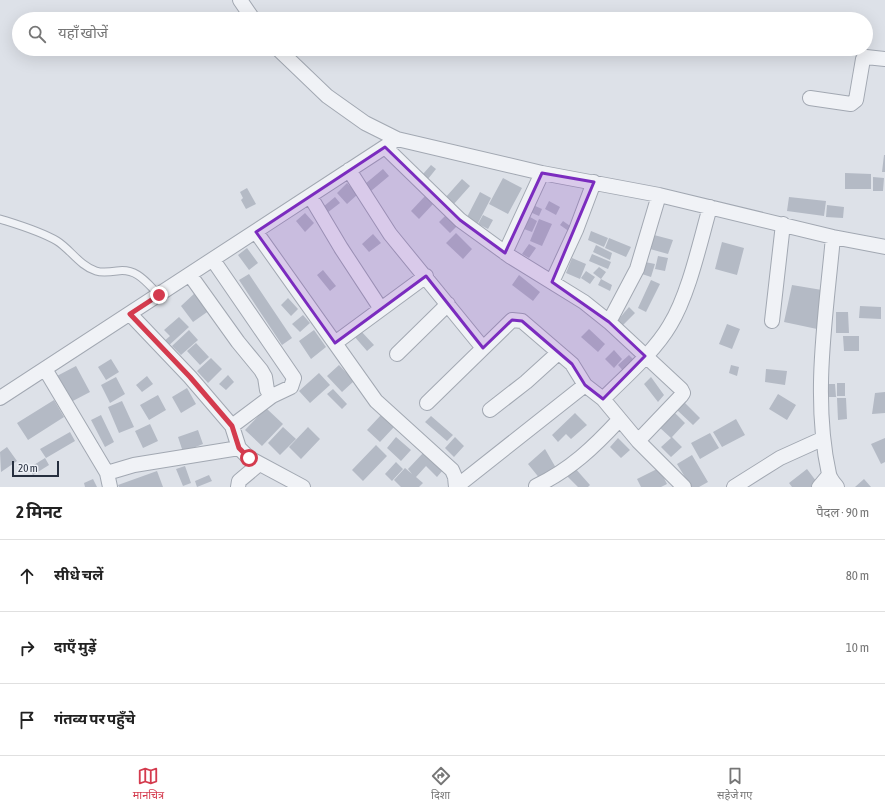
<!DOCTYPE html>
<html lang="hi">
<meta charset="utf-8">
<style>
body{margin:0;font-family:"Asap Condensed","Noto Sans Devanagari",sans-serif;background:#f6f6f6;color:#222}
.scale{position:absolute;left:12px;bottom:10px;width:47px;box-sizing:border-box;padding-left:4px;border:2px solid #262f3f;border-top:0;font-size:11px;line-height:14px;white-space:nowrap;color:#262f3f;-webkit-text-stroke:3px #edf0f6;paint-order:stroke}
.stop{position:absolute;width:12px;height:12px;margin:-9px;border:3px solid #d43b4e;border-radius:50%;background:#fff}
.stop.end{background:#d43b4e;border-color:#fff;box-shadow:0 1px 4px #0008}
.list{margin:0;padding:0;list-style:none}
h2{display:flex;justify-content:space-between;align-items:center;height:52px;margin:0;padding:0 16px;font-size:17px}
h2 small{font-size:13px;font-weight:400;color:#767676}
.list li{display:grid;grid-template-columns:26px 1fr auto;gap:12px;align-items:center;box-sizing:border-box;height:72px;padding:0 16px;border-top:1px solid #e0e0e0}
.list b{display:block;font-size:15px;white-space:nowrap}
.list em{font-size:13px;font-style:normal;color:#767676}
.icon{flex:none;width:22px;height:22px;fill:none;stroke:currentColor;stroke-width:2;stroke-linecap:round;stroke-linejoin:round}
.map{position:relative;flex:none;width:885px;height:487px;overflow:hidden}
.search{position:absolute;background:#fff;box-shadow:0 4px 16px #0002;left:12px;right:12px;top:12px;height:44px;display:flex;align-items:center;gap:10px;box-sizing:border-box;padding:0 14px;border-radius:22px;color:#767676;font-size:15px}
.sheet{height:268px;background:#fff}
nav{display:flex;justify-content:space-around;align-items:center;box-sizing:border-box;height:56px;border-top:1px solid #e0e0e0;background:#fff;font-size:11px;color:#767676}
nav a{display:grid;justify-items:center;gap:2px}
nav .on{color:#d43b4e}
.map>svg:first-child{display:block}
</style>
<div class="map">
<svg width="885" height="487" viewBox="0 0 885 487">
<rect width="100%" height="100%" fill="#dde1e8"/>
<path fill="#b4bac5" d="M884 155H885V172H882Z
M431 165 436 169 428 179 423 174Z
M383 169 389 176 371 191 365 184Z
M845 173 871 174V189H845Z
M873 177 884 178 883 191H873Z
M503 178 522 188 508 214 489 204Z
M462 179 470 186 453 205 445 198Z
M347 183 358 194 347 204 337 193Z
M247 188 256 204 246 209 241 200 243 198 240 192Z
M480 192 491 198 477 225 466 219Z
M426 195 434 203 419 219 411 211Z
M335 197 340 203 327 213 323 207Z
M789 197 826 201 824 216 787 211Z
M549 201 560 207 556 215 545 209Z
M533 205 542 209 539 216 530 212Z
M827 205 844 207 843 218 826 217Z
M305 213 314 223 305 232 296 221Z
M448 213 459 224 450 233 439 222Z
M483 215 493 220 488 229 478 224Z
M530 217 537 221 532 232 524 229Z
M539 219 552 224 542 246 530 241Z
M563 221 573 228 570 232 560 225Z
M591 231 608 238 604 247 588 240Z
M456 233 472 249 463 259 446 243Z
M373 234 381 243 369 252 362 244Z
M654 235 673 240 668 254 650 249Z
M609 238 631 247 626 257 605 248Z
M722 242 744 248 737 275 715 269Z
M529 244 536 248 529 258 522 254Z
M596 245 612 253 610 260 593 252Z
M247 248 258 263 249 270 238 255Z
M592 254 611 262 608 269 589 261Z
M658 256 668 258 665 271 655 269Z
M572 258 586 264 580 279 566 273Z
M645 262 655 264 651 277 642 274Z
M599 267 606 272 601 279 612 285 610 291 598 285 601 279 593 273Z
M323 270 336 286 330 291 317 275Z
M586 271 595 277 590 284 581 278Z
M249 274 292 338 282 345 239 280Z
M519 275 540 292 533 301 512 285Z
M651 280 660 284 646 312 638 308Z
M792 285 822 290 817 329 784 322Z
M196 292 210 310 193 322 181 306Z
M288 298 298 309 291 316 281 305Z
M860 306 881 307V319L859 318Z
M629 307 635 313 623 325 618 320Z
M836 312H848L849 333H836Z
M303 315 310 323 300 332 292 324Z
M179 317 189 327 166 348 162 343 170 336 164 330Z
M727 324 740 329 732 349 719 344Z
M589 329 605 344 598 352 581 337Z
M189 330 198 340 181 355 172 346Z
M314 330 326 347 311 359 299 341Z
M360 330 374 345 367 351 354 336Z
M843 336H859V351H844Z
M196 343 209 357 200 365 187 351Z
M614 350 622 359 614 368 605 359Z
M629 355 635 361 626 374 618 365Z
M211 358 222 369 208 383 197 371Z
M111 359 119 372 106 380 98 367Z
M339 365 354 381 342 392 327 376Z
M731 365 739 367 737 376 729 373Z
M76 366 90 392 69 403 55 377Z
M766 369 787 371 785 385 765 382Z
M319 373 330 385 310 403 299 391Z
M228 375 234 382 226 390 219 384Z
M147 376 153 384 142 392 136 385Z
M116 377 125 394 110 403 101 385Z
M651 377 664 395 658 402 644 384Z
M837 383H845V396H837Z
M828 384H835L836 397H828Z
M187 388 196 404 181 413 172 397Z
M333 389 347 404 342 409 327 394Z
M885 392V413L872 414 875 393Z
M778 394 796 405 787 420 769 409Z
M158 395 166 410 149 420 140 405Z
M837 398H846L847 419 838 420Z
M54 400 64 417 28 440 17 423Z
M122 401 134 427 119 433 108 407Z
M684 402 700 418 693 425 677 410Z
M266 408 283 424 262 446 245 430Z
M673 411 685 423 672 437 682 447 671 457 661 447 671 438 658 426Z
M575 413 587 425 571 439 566 434 558 442 552 435Z
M101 415 114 442 105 447 91 420Z
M381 415 394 427 380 442 367 430Z
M431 416 453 435 447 441 425 422Z
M736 419 745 435 722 447 713 432Z
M150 424 158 441 143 448 135 431Z
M283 427 296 439 280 455 268 443Z
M308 427 320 439 301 459 289 447Z
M198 430 203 444 183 452 178 437Z
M70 432 75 441 46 458 40 449Z
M710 433 719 448 700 459 691 443Z
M396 437 411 450 401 461 387 448Z
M455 437 464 446 454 457 445 448Z
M618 438 630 450 621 458 610 447Z
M885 438V462L881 464 871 444Z
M376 445 387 456 363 481 352 470Z
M7 447 17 461 1 472 0 452Z
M545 449 556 468 541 480 528 464Z
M424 452 443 470 437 477 426 466 416 477 423 483 419 487H401L394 480 405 468 412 474 408 469Z
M692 455 708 482 699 487H691L677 464Z
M45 458 49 465 33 475 29 468Z
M396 462 403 469 392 481 385 474Z
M185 466 191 483 183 486 176 469Z
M574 467 590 485 588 487H578L565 474Z
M659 468 667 484 661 487H641L637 479Z
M807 469 819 485 816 487H792L789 483Z
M157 471 163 487H119L118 485Z
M209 475 212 481 197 487 195 481Z
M93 479 97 487H85L84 483Z
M864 479 871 487H855Z"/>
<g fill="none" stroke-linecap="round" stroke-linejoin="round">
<defs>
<path id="service" d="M0 219C19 225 40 231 57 241 70 249 80 266 96 271 102 273 110 272 117 271 137 268 146 282 159 295"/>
<path id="minor" d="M240 0 253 19
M278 49 327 96 365 123 397 139 542 173 659 195 833 237 885 247
M810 98 851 104 856 100 863 59 866 57 885 59
M385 147 460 220 511 257 584 302 609 322 681 389 683 393 681 396 638 441
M349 170 390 234 483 348
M310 196 341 248 381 309
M256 232 376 401 452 470 455 477 456 487
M833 237C826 315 812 397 829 474 830 479 834 483 837 487
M505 253 542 173
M213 260 294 378 291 387 272 396 232 426
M190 275 238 342 261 370 265 377 267 390 272 396
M552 282 576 230 594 182
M130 314 190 377 232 426 239 448 249 458 303 487
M772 321 783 224
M609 322 637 269 659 195
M335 343 426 276
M397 354 448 304
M45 369 107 473 134 465 239 448
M0 398 397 139
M603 399C624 378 655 351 670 325 689 294 700 242 710 207
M427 403 512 320 522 321 572 364 585 385 603 399 638 441 684 487
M490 410 526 382 558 353
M107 473 110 487
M536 486C570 470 594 447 619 420
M238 487 239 481 258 465
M456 487 585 385
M734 487 780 458 822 439
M819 487 829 475"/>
</defs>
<use href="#service" stroke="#a2a8b2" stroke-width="9"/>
<use href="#minor" stroke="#a2a8b2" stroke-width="16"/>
<use href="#service" stroke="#f0f2f6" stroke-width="7"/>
<use href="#minor" stroke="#f0f2f6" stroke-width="14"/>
</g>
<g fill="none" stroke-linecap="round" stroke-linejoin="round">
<path stroke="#d43b4e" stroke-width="5" d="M159 295 130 314 190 377 232 426 239 448 249 458"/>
</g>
<path fill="#7b2cbf" fill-opacity="0.2" stroke="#7b2cbf" stroke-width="3" stroke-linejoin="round" d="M385 147 460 220 505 253 542 173 594 182 552 282 609 322 645 356 603 399 585 385 572 364 522 321 512 320 483 348 426 276 335 343 256 232Z"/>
</svg>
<div class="scale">20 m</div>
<div class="stop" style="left:249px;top:458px"></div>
<div class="stop end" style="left:159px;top:295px"></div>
<div class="search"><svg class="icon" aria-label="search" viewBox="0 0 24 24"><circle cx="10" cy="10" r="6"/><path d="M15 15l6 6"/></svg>यहाँ खोजें</div>
</div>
<section class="sheet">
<h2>2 मिनट<small>पैदल · 90 m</small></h2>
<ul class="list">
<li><svg class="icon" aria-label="ahead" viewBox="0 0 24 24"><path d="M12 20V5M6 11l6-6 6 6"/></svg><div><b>सीधे चलें</b></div><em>80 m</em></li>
<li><svg class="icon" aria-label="right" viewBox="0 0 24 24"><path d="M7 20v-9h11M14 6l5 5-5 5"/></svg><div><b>दाएँ मुड़ें</b></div><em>10 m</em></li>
<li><svg class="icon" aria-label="arrive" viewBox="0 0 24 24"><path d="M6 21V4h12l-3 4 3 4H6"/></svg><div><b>गंतव्य पर पहुँचे</b></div></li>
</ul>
</section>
<nav>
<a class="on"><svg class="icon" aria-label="map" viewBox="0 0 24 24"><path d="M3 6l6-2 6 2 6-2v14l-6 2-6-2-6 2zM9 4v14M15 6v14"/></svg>मानचित्र</a>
<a><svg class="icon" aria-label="directions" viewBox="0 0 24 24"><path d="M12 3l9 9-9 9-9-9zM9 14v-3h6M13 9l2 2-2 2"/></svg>दिशा</a>
<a><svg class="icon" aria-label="saved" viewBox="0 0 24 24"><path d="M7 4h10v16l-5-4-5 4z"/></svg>सहेजे गए</a>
</nav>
